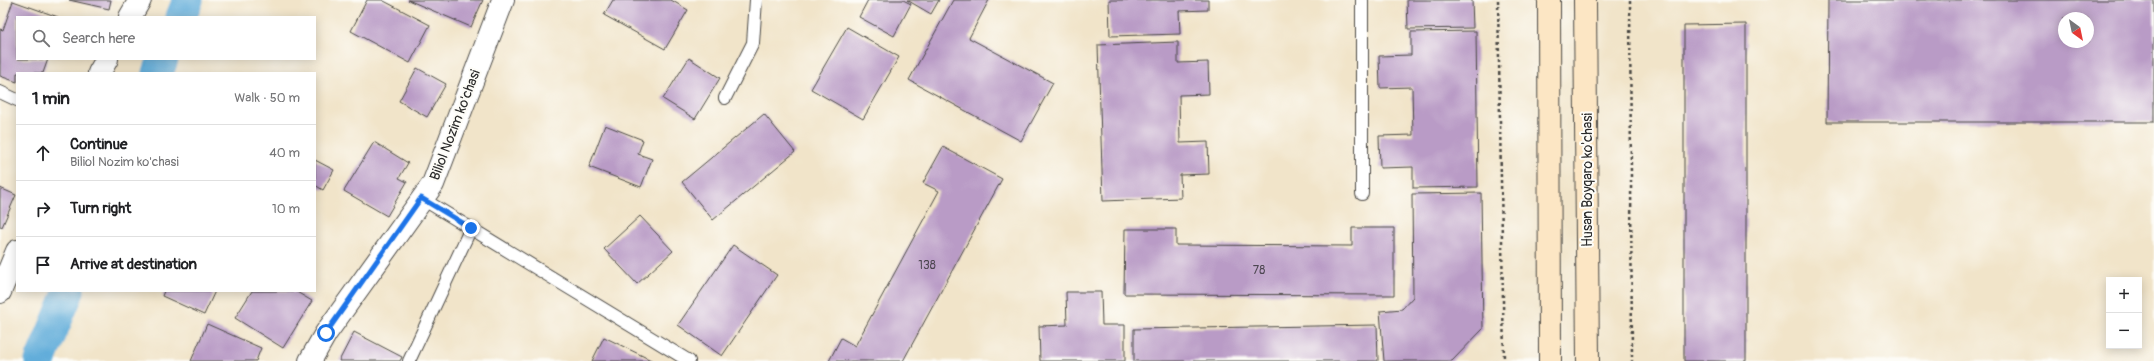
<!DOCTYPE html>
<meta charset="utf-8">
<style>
body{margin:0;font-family:Pangolin,sans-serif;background:#f2f2f2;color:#202124}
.controls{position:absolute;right:12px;bottom:12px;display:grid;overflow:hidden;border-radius:0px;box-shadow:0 2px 10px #0003}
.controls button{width:36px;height:36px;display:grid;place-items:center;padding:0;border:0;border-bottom:1px solid #e0e0e0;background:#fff;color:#202124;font:20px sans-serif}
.compass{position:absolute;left:2058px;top:12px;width:36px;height:36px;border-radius:50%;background:#fff;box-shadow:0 2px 10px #0003;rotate:147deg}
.stop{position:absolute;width:12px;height:12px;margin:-9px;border:3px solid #1a73e8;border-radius:50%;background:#fff}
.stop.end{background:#1a73e8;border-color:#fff;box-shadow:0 1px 4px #0008}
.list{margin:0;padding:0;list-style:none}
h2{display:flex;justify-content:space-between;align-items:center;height:52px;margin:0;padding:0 16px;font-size:17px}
h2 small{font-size:13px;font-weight:400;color:#757577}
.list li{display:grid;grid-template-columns:26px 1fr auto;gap:12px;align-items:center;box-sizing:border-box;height:56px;padding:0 16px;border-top:1px solid #e0e0e0}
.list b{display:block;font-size:15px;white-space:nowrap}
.list p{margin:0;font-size:13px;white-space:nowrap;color:#757577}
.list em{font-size:13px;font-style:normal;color:#757577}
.icon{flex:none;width:22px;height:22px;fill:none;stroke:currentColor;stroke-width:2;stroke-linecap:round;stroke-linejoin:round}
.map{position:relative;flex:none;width:2154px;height:361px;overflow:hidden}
.search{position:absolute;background:#fff;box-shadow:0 2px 10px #0003;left:16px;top:16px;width:300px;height:44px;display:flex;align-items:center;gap:10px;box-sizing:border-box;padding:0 14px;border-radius:0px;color:#757577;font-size:15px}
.panel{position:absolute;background:#fff;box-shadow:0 2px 10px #0003;left:16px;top:72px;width:300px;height:220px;border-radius:0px}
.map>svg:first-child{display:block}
</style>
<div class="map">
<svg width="2154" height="361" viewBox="0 0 2154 361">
<rect width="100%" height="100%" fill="#fdfcf7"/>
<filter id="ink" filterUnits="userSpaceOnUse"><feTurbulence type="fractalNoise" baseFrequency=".025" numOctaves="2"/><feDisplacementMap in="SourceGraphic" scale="8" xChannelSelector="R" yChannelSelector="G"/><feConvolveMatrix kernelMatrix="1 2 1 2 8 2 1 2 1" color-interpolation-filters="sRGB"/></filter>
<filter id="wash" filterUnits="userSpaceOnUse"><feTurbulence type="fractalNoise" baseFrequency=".012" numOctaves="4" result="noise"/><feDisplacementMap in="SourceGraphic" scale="16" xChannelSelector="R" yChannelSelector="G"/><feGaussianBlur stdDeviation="0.9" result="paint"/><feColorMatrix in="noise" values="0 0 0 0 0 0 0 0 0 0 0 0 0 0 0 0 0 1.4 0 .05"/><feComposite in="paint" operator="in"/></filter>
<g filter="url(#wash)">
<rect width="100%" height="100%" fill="#f1e4c9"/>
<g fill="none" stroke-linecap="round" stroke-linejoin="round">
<path stroke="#62adda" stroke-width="31" d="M181 17 188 0
M158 73 163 59
M40 361 69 291"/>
</g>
<g id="blocks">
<path fill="#b99bc6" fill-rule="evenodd" d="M69 0H111L109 9Z
M367 0H382L430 25 410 63 351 31Z
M408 0H483L471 27Z
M613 0H671L688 10 665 49 604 15Z
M868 0H903L911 4 894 36 859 17Z
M907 0H939L931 14Z
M953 0H989L969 38 1053 83 1021 141 909 80Z
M1109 0H1208V10L1179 11 1180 34 1110 36Z
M1407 0H1472L1473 28 1408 29Z
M1828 0H2154V122H1827ZM2064 18H2088V42H2064Z
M13 1 58 17H17V59H48L43 73H17V82L0 76V29L3 30Z
M1746 24V361H1684V25Z
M847 27 899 57 863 119 811 89Z
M1476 31 1478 187 1413 188V167L1380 168 1379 136 1413 135 1412 87 1380 88 1379 56 1411 55V32Z
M1178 42V63L1208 62 1209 94 1179 95 1180 143 1208 142 1209 174 1180 175 1181 198 1103 201 1098 45Z
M689 58 720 78 695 119 663 99Z
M417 68 446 84 427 117 399 101Z
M764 114 795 152 713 220 682 182Z
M605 125 643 140 638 154 652 159 641 187 589 167Z
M374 142 408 163 399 178 407 182 387 216 344 191Z
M943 147 1002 179 903 361H829L841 338 855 346 939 191 923 183Z
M315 160 334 170 323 190 315 185Z
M0 188 16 195 2 227 0 226Z
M1481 193 1483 329 1452 361H1384L1380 311 1402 309 1413 297 1412 194Z
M640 216 673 251 637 284 604 249Z
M1352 228H1394V295L1124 294 1125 229H1176V245L1352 246Z
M733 245 777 275 722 356 678 325Z
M164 291H215L204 315 162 296Z
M252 291H295L312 301 283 348 235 318Z
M1066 292H1101L1102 325H1125V361H1040L1039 326 1067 325Z
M207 324 261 348 256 361H191Z
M1377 325 1378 361H1134V329Z
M354 332 402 357 400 361H339Z
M604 337 653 361H592Z"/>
</g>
</g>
<g filter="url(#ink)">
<use href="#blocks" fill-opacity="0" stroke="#494743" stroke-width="1"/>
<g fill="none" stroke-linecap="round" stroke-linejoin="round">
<defs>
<path id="lane" d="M1362 0V194
M0 92 17 100
M725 98 753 43 756 0
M421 198 689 361
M409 361 471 228"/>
<path id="street" d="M130 17 140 0
M99 73 107 59
M0 292 17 251
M310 361 326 333 433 184 503 0"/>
<path id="secondary" d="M1549 0 1550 361
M1585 0 1588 361"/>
</defs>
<use href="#lane" stroke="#494743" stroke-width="14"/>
<use href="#street" stroke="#494743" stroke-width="24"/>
<use href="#secondary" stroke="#494743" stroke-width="24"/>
<path stroke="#494743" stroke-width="2.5" stroke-dasharray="3 3" stroke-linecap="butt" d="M1498 0 1504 361
M1630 0 1632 361"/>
<use href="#lane" stroke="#fff" stroke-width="12"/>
<use href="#street" stroke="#fff" stroke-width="22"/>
<use href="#secondary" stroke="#fce6c4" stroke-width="22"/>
</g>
</g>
<g fill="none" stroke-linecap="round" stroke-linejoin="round" filter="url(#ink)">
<path stroke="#1a73e8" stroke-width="5" d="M326 333 421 198 471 228"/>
</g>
<g text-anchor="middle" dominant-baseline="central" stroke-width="4" stroke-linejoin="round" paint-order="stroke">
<g font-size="12" fill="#4e4752">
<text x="927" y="265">138</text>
<text x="1259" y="270">78</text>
</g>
<g font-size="14" fill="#2b2b2b" stroke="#fdfcf7">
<text transform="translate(455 125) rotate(-69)">Biliol Nozim ko'chasi</text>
<text transform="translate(1587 180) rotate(-90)">Husan Boyqaro ko'chasi</text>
</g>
</g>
</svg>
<div class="controls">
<button>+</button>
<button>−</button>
</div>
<svg class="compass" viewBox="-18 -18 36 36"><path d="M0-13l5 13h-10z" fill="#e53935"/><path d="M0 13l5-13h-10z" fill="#757577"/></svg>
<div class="stop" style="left:326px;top:333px"></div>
<div class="stop end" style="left:471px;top:228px"></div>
<div class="search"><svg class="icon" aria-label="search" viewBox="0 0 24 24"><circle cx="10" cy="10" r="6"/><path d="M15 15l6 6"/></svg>Search here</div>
<section class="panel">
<h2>1 min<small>Walk · 50 m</small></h2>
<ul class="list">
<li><svg class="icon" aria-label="ahead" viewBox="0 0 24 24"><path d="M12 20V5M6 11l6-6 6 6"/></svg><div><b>Continue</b><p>Biliol Nozim ko'chasi</p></div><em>40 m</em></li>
<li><svg class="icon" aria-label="right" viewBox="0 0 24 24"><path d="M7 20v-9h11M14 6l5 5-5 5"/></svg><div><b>Turn right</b></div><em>10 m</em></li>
<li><svg class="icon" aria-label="arrive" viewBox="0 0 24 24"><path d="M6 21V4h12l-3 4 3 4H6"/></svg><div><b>Arrive at destination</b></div></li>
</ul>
</section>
</div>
